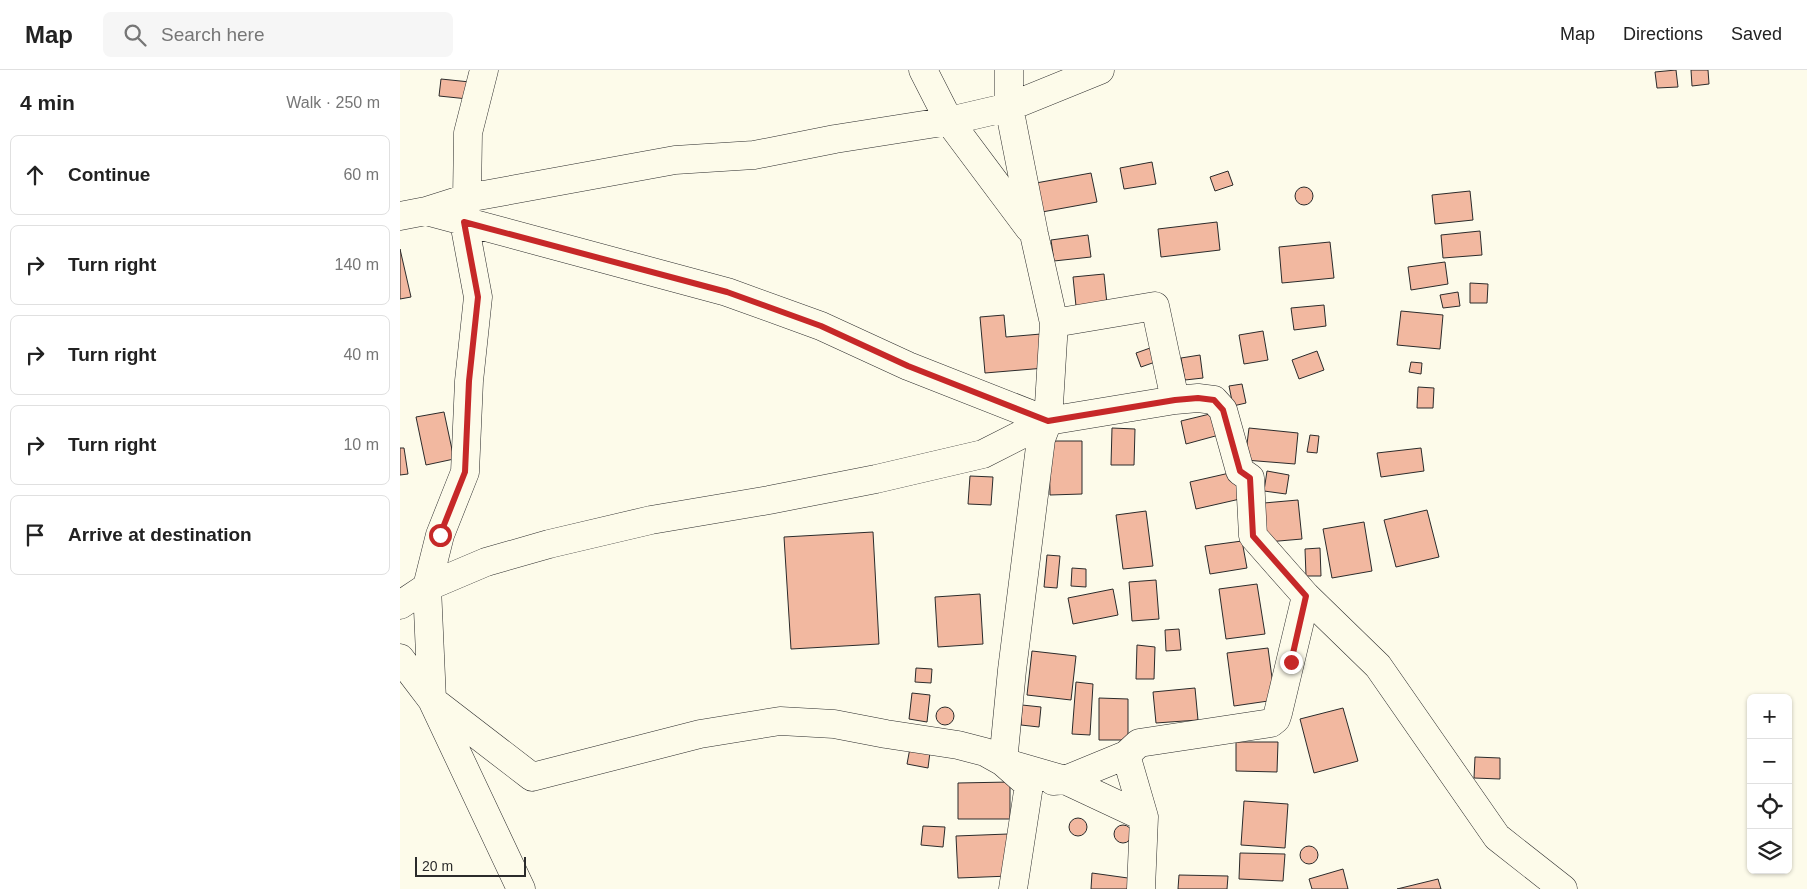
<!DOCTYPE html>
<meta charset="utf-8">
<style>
body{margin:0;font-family:Arial,sans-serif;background:#f6f6f6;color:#222}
.controls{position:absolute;right:15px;bottom:15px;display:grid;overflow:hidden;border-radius:8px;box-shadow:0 1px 4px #0004}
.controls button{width:45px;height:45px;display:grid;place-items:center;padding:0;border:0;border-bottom:1px solid #e0e0e0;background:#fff;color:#222;font:25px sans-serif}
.scale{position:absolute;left:15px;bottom:12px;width:111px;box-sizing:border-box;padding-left:5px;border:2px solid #2b2b2b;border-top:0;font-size:14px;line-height:18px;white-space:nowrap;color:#2b2b2b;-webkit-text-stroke:4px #fdfbea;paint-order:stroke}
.stop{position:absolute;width:15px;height:15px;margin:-11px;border:4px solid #c62828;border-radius:50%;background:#fff}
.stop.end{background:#c62828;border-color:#fff;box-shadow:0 1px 5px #0008}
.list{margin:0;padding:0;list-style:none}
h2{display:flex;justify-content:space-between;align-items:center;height:65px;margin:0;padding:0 20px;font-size:21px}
h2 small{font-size:16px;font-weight:400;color:#767676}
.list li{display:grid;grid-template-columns:32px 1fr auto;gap:15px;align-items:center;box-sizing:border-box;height:80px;margin:0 10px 10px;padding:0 10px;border:1px solid #e0e0e0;border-radius:8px}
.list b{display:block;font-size:19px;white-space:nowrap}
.list em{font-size:16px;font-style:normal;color:#767676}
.icon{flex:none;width:28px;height:28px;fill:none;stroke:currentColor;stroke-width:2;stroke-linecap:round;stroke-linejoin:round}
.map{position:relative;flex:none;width:1407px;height:819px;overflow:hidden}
header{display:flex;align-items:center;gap:30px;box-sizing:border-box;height:70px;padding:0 25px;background:#fff;border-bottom:1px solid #e0e0e0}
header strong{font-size:24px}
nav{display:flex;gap:28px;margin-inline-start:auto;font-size:18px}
.search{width:350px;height:45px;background:#f6f6f6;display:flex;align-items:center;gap:12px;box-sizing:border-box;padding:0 18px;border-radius:8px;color:#767676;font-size:19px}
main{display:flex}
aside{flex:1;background:#fff}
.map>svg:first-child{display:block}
</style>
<header>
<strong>Map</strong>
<div class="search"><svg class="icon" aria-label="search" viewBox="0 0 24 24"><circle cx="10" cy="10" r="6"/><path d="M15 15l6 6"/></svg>Search here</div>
<nav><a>Map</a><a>Directions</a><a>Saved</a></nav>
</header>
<main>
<aside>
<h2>4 min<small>Walk · 250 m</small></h2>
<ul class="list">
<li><svg class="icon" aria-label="ahead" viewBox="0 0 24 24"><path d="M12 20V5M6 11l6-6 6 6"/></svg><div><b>Continue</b></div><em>60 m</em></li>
<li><svg class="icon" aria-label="right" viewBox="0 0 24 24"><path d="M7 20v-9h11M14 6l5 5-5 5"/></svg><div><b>Turn right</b></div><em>140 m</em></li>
<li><svg class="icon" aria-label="right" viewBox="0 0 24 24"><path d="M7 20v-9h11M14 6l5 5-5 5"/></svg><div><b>Turn right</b></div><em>40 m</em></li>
<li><svg class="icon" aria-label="right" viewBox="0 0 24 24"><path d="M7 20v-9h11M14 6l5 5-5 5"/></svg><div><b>Turn right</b></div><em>10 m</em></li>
<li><svg class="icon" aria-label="arrive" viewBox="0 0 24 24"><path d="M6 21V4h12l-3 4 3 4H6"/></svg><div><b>Arrive at destination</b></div></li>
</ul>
</aside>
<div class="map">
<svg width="1407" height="819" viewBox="0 0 1407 819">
<rect width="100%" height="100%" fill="#fdfbea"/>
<path fill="#f2b8a0" stroke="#2b2b2b" d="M1276 0 1278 17 1257 18 1255 2Z
M1291 0H1308L1309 14 1292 16Z
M41 9 70 12 68 29 39 26Z
M752 92 756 114 724 119 720 98Z
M828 101 833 115 815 121 810 107Z
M691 103 697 132 642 142 636 113Z
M895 126a9 9 0 1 1 18 0a9 9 0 1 1-18 0Z
M1070 121 1073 150 1035 154 1032 125Z
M817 152 820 180 761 187 758 159Z
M1080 161 1082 185 1043 188 1041 165Z
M688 165 691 187 654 191 651 170Z
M930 172 934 208 882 213 879 177Z
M0 179 11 227 0 229Z
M1045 192 1048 214 1011 220 1008 197Z
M704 204 707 234 676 236 673 207Z
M1070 213 1088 214 1087 233H1070Z
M1058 222 1060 236 1043 238 1040 225Z
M924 235 926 256 894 260 891 238Z
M1001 241 1043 245 1040 279 997 275Z
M604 245 606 267 641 264 645 298 585 303 580 247Z
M863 261 868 290 844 294 839 265Z
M753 277 758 291 741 297 736 283Z
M917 281 924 300 899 309 892 290Z
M800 285 803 308 785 310 781 288Z
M1011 292 1022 293 1021 304 1009 302Z
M842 314 846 333 833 336 829 316Z
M1018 317 1034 318 1033 338H1017Z
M44 342 54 389 26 395 16 347Z
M814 343 819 365 786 374 781 351Z
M712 358 735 359 734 395H711Z
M849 358 898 363 895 394 845 390Z
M910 365 919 366 917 383 907 382Z
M649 371H682V424L650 425Z
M0 378H4L8 404 0 405Z
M1021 378 1024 401 981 407 977 383Z
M867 401 889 405 886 424 864 421Z
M834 402 840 429 796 439 790 412Z
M570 406 593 407 591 435 568 434Z
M898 430 902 469 867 472 864 433Z
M1027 440 1039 487 996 497 984 450Z
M746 441 753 496 723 499 716 445Z
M964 452 972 501 932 508 923 459Z
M473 462 479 574 391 579 384 467Z
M842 471 847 498 810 504 805 476Z
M920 478 921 506H906L905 479Z
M647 485 660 486 657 518 644 517Z
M672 498 686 499V517L671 516Z
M756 510 759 549 732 551 729 512Z
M857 514 865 564 826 569 819 519Z
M713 519 718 545 673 554 668 528Z
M580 524 583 574 538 577 535 527Z
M779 559 781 580 766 581 765 560Z
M737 575 755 577 754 609H736Z
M868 578 875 630 834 636 827 583Z
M632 581 676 586 671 630 627 625Z
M516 598 532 599 531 613 515 612Z
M676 612 693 614 690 665 672 664Z
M795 618 798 650 756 653 753 622Z
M512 623 530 625 527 652 509 649Z
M699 628 728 629V670H699Z
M622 635 641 637 639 657 621 655Z
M536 646a9 9 0 1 1 18 0a9 9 0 1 1-18 0Z
M943 638 958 691 914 703 900 649Z
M836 672H878L877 702 836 701Z
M510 678 530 682 528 698 507 694Z
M1075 687 1100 688V709L1074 708Z
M610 712V749H558V713Z
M844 731 888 734 885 778 841 775Z
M669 757a9 9 0 1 1 18 0a9 9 0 1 1-18 0Z
M714 764a9 9 0 1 1 18 0a9 9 0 1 1-18 0Z
M523 756 545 757 543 777 521 775Z
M608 764 610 806 558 808 556 766Z
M900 785a9 9 0 1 1 18 0a9 9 0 1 1-18 0Z
M840 783 885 784 883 811 839 809Z
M943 799 948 819H912L909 809Z
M692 803 735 809 734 819H691Z
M779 805 828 806 827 819H778Z
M1038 809 1041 819H997Z"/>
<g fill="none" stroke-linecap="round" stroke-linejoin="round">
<defs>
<path id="minor" d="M523 0 549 51 629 158
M26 141 327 222 421 256 508 296 648 351
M0 146 26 141 67 128 68 63 84 0
M654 253 755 236 775 330
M0 535 27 517 86 492 149 474 251 450 369 430 476 409 583 384 648 351 775 330 798 328 814 330 823 340 840 401 850 408 853 466 906 526 978 596 1097 767 1163 819
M0 588 32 630 132 707 300 664 380 651 434 654 486 664 558 675 585 682 603 692 665 710 744 747
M726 685 744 747 741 819
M603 692 612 600 641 369 648 351 654 253 634 164 609 37V0
M604 693 629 715 613 819
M653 711 665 710 726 685 739 673 871 653 876 649 878 643 906 526
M121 819 32 630 27 517 40 465 65 402 69 311 78 227 64 152 67 128 275 90 354 85 435 69 549 51 609 37 700 0"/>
</defs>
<use href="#minor" stroke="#2b2b2b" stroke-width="29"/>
<use href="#minor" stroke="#fdfbea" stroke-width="28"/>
</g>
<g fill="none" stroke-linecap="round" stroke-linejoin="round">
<path stroke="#c62828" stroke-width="6" d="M40 465 65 402 69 311 78 227 64 152 327 222 421 256 508 296 648 351 775 330 798 328 814 330 823 340 840 401 850 408 853 466 906 526 891 592"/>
</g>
</svg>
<div class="controls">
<button>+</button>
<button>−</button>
<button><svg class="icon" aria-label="locate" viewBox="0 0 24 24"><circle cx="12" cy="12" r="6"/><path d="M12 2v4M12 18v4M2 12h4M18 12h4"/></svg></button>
<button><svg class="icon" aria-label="layers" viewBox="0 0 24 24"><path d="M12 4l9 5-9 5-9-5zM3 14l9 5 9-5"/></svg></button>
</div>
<div class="scale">20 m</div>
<div class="stop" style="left:40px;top:465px"></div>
<div class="stop end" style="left:891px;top:592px"></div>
</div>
</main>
